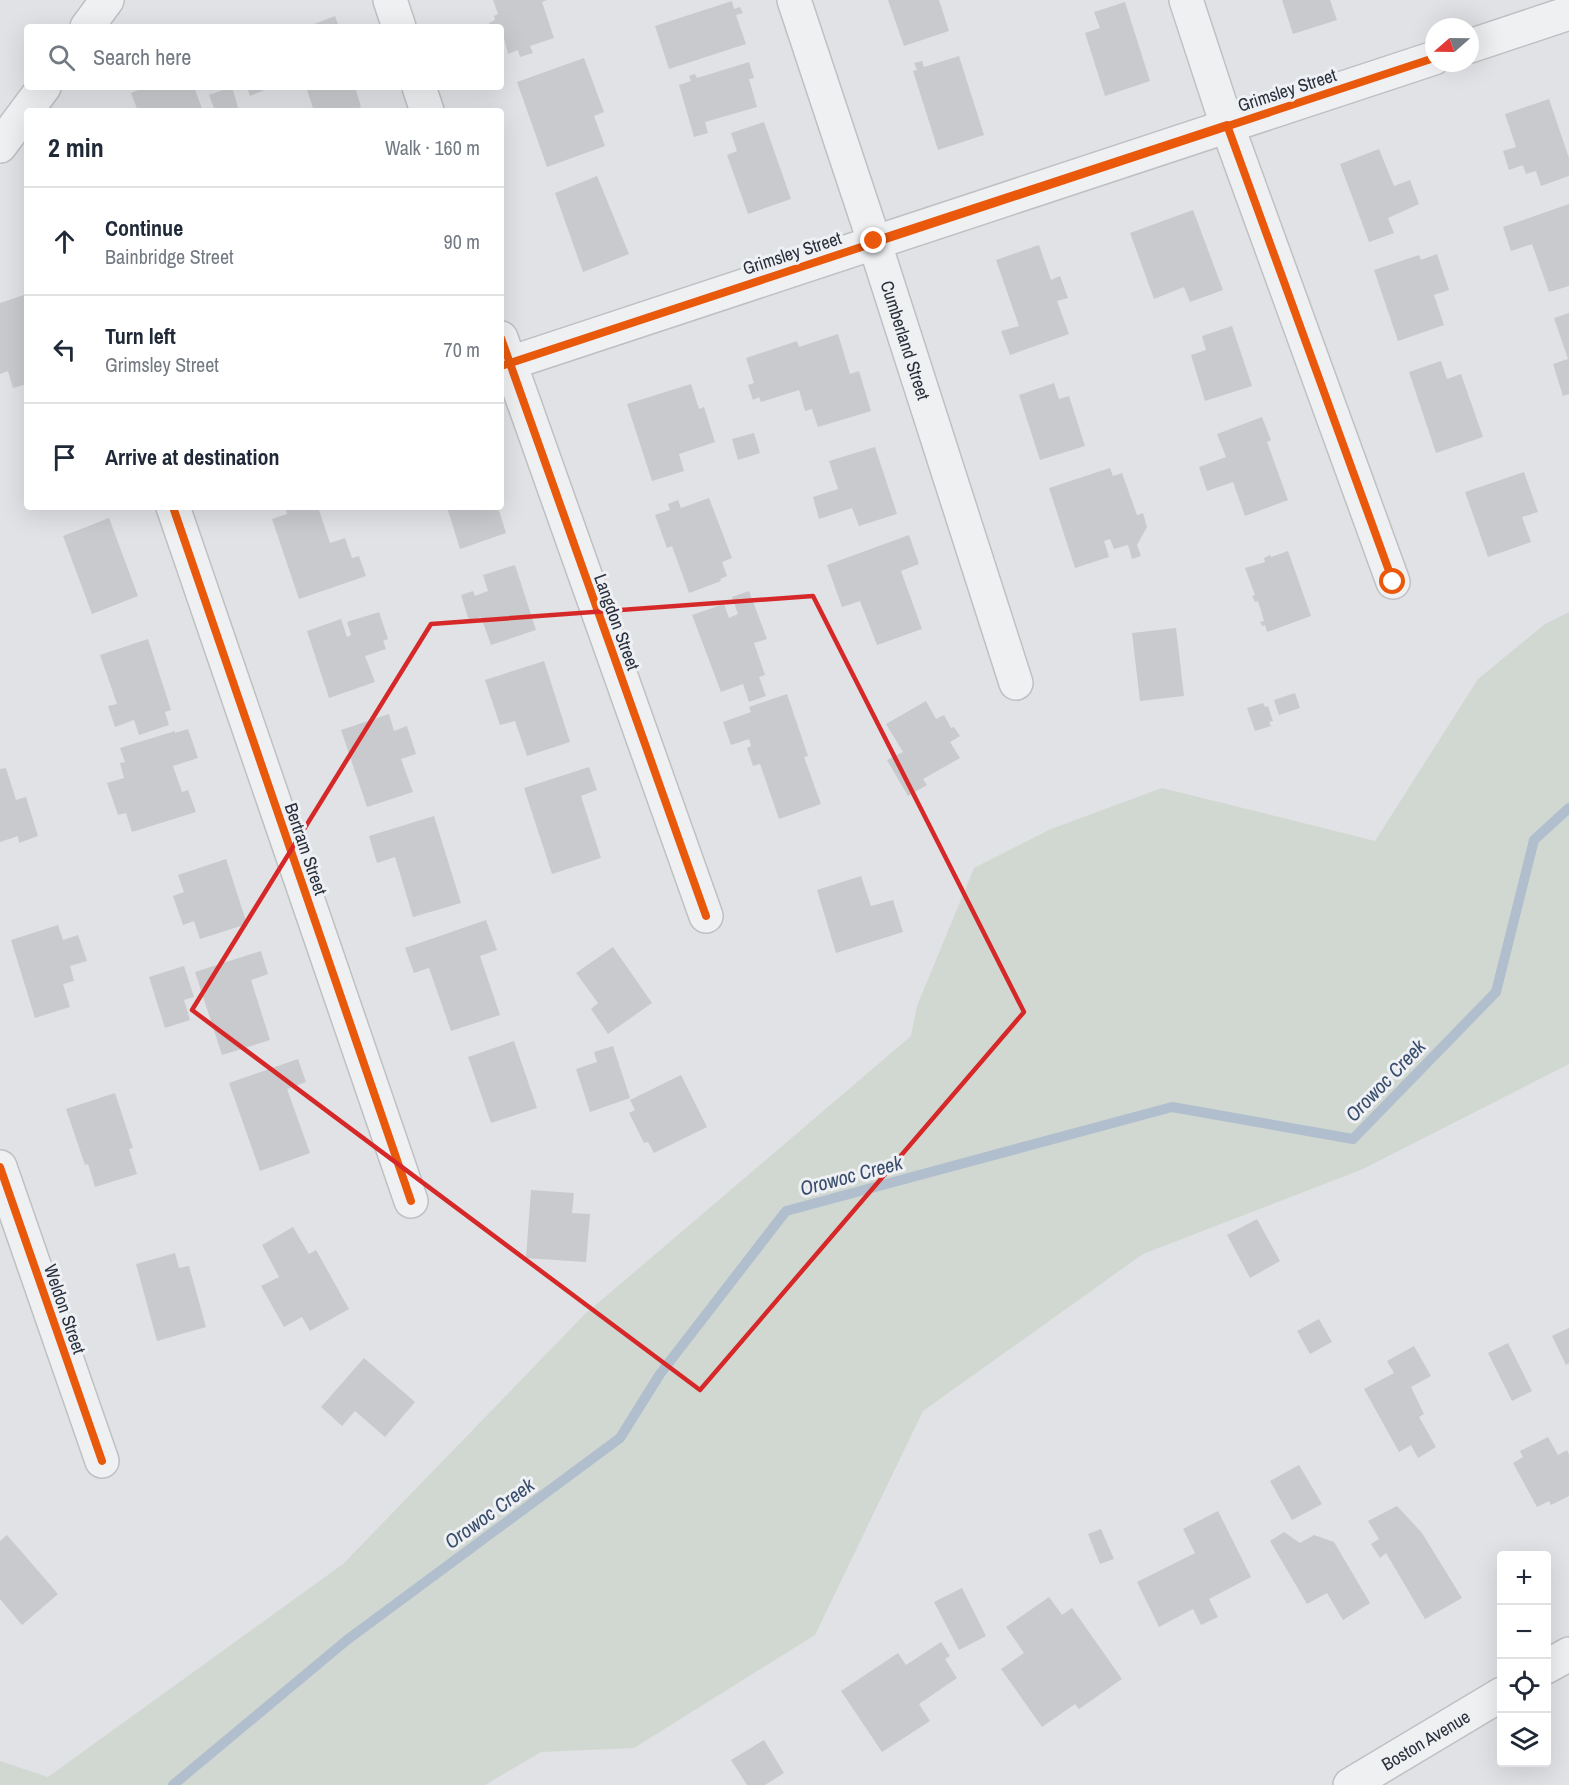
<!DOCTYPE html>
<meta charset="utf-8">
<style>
body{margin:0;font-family:"Archivo Narrow",sans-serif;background:#f2f2f3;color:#1f2937}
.controls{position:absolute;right:18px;bottom:18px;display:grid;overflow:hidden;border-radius:6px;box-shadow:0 6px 24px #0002}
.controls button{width:54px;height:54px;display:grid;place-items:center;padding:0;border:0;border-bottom:2px solid #e0e1e3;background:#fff;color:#1f2937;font:30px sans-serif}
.compass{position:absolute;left:1425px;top:18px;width:54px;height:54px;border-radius:50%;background:#fff;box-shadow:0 6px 24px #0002;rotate:250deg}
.stop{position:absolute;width:18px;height:18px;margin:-14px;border:4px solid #ea580c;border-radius:50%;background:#fff}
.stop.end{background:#ea580c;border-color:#fff;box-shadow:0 2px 6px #0008}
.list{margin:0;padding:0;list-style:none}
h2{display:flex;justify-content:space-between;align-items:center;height:78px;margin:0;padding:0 24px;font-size:26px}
h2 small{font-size:20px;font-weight:400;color:#747a83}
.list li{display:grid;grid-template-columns:39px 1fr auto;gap:18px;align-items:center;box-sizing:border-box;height:108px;padding:0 24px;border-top:2px solid #e0e1e3}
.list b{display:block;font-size:22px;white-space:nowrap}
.list p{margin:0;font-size:20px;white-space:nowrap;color:#747a83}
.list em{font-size:20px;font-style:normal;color:#747a83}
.icon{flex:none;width:33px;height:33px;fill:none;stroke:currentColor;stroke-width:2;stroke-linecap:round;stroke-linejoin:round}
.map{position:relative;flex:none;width:1569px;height:1785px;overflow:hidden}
.search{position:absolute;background:#fff;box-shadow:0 6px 24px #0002;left:24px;top:24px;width:480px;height:66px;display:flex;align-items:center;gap:15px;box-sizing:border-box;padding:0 21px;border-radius:6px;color:#747a83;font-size:22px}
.panel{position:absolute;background:#fff;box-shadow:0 6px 24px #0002;left:24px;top:108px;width:480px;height:402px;border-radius:6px}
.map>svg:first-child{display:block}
</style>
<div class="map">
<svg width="1569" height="1785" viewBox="0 0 1569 1785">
<rect width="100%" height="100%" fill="#e0e2e5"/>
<path fill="#d1d8d1" d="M1569 612V1064L1363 1169 1143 1254 923 1411 815 1635 634 1748 541 1752 485 1785H0V1761L48 1777 343 1564 584 1315 911 1036 917 1006 974 868 1051 829 1162 788 1375 841 1478 679 1545 624Z"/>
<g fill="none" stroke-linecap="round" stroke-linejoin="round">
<path stroke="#b1becd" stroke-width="10" d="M173 1785 347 1640 620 1438 660 1374 786 1211 1172 1107 1353 1139 1496 992 1534 840 1569 808"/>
</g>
<path fill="#c9cacd" d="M493 0H547L542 2 554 38 530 46 533 53 520 57 518 50 508 54 501 27H491L489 23 495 20 494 16 498 14Z
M888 0H939L949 31 904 46Z
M1282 0H1330L1337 20 1293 34Z
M732 1 734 9 740 7 743 13 736 15 746 44 669 69 655 26Z
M1125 2 1150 81 1105 96 1085 33 1100 28 1094 12Z
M335 16 339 27H306Z
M959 56 984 135 938 150 913 71 917 70 914 63 922 61 924 67Z
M584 58 604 112 594 116 605 146 547 167 517 82Z
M749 62 754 78 749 79 757 107 705 122 708 133 694 137 679 85 691 81 689 76 695 74 697 78Z
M146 87H194L203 111H138L131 93Z
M232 87 239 111H215L209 95Z
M247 87H272L250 96Z
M306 87H355L361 107 349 111H314Z
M1549 99 1569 158V176L1541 186 1536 171 1526 174 1523 165 1509 170 1503 151 1516 147 1505 114Z
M764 122 791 199 748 214 727 155 737 151 731 133Z
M1379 149 1394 186 1410 180 1419 204 1388 218 1394 233 1369 242 1340 164Z
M597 176 629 254 583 272 555 193Z
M1569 204V286L1549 292 1532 244 1511 251 1503 227Z
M1193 210 1223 290 1190 302 1184 287 1154 299 1130 233Z
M1039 245 1051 280 1060 276 1068 298 1057 301 1069 334 1010 355 1001 331 1019 326 996 260Z
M1437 254 1449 290 1434 295 1444 325 1398 341 1374 270 1419 255 1421 260Z
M27 294V384L13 388 8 371 0 374V303Z
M1569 313V394L1563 396 1553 364 1568 359 1554 318Z
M1232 326 1252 386 1205 401 1191 355 1206 350 1202 336Z
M838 334 850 374 859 371 871 411 818 427 812 409 805 411 799 390 761 402 759 397 753 400 748 385 754 383 746 358 797 341 799 347Z
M1441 361 1447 379 1461 374 1483 437 1436 453 1409 372Z
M1054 383 1059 399 1069 396 1085 446 1040 460 1019 395Z
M691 384 699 409 704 407 715 442 679 454 684 471 652 481 627 404Z
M1262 417 1271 440 1267 442 1288 500 1245 516 1233 482 1207 491 1199 467 1226 457 1217 434Z
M754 433 760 453 738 460 732 439Z
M875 447 897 514 859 526 852 508 819 519 813 497 838 489 829 461Z
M1110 468 1113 476 1122 473 1137 515 1143 513 1147 527 1137 545 1141 556 1132 559 1128 545 1114 549 1110 539 1104 541 1109 557 1075 568 1049 488Z
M1524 472 1538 512 1522 517 1531 542 1488 557 1465 492Z
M709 498 732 558 722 562 727 576 720 579 721 581 689 593 672 546 667 548 655 515 670 510 668 504 678 500 681 508Z
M285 507H318L330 543 345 538 352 558 359 556 366 576 299 599 272 519 287 514Z
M447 507H498L506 533 460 549Z
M109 518 138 596 92 614 63 536Z
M909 535 919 564 901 571 922 629 877 645 860 601 842 607 827 565Z
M1288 551 1311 616 1267 632 1265 625 1262 626 1260 622 1264 621 1258 601 1255 602 1252 596 1255 595 1245 568 1265 562 1264 558 1270 555 1271 557Z
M515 565 536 630 491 645 481 617 469 621 461 595 473 591 475 596 488 591 483 575Z
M749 591 767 639 754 643 765 675 759 677 766 696 749 702 743 684 721 692 692 615 724 604 729 618 738 614 732 597Z
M379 612 388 639 383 641 386 649 365 656 375 682 329 698 307 631 341 619 347 637 351 635 347 622Z
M1176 628 1184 696 1140 701 1132 633Z
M148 639 171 710 165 712 169 725 139 735 134 720 115 727 108 706 117 704 100 655Z
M544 661 570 742 527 756 515 721 500 725 485 680Z
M1295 693 1300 708 1279 715 1274 700Z
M787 694 808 756 804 757 821 804 779 819 760 764 753 766 747 748 751 746 749 739 731 745 723 722 751 712 749 707Z
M926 701 936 719 944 715 951 728 954 727 960 736 950 742 960 758 923 779 927 785 908 796 887 760 903 752 886 724Z
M1263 703 1265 707 1268 706 1273 721 1269 722 1271 726 1255 731 1247 708Z
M389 714 394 731 407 726 416 754 401 759 413 792 367 807 341 730Z
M188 729 198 758 173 766 182 792 188 790 196 812 132 832 126 813 118 815 107 783 124 778 120 763 125 762 120 748 175 731V733Z
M589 767 597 790 581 796 601 858 552 874 524 788Z
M6 768 16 800 26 797 38 836 19 843 18 836 0 842V769Z
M434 816 461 903 413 917 395 857 377 863 369 836Z
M226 859 247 924 200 939 194 921 183 925 173 896 184 892 178 875Z
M861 876 871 906 893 900 903 932 836 953 817 890Z
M486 920 497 950 480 956 500 1015 451 1031 429 968 414 973 405 948Z
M58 925 63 940 78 935 87 961 70 966 74 981 63 984 70 1007 35 1018 11 940Z
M613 947 652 1003 608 1034 591 1009 598 1003 576 973Z
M261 951 268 974 251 980 270 1040 222 1055 195 972Z
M184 966 194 997 184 1000 190 1020 165 1028 149 977Z
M514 1041 537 1108 491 1123 468 1057Z
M613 1046 630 1098 590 1112 576 1069 597 1062 594 1052Z
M298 1059 306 1082 287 1089 310 1153 260 1171 229 1083Z
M681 1075 707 1127 654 1153 648 1142 644 1143 629 1113 635 1110 630 1100Z
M115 1093 133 1148 129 1149 137 1174 95 1187 88 1164 85 1165 66 1109Z
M531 1190 574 1193 572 1213 590 1214 586 1262 526 1258Z
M1257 1219 1280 1261 1250 1278 1227 1235Z
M293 1227 309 1254 316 1250 349 1309 310 1331 302 1317 284 1327 261 1286 279 1277 262 1245Z
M175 1253 179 1268 189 1266 206 1327 157 1341 136 1264Z
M1319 1319 1332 1342 1310 1354 1297 1331Z
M1569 1328V1363L1566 1365 1552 1336Z
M1508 1343 1532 1391 1512 1401 1488 1353Z
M1414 1346 1431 1376 1411 1387 1424 1414 1419 1417 1436 1447 1418 1458 1411 1445 1399 1452 1364 1389 1394 1373 1387 1361Z
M364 1358 415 1402 385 1437 355 1411 342 1426 321 1407Z
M1548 1437 1558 1455 1567 1450 1569 1455V1496L1551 1505 1549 1501 1537 1507 1513 1463 1523 1457 1520 1451Z
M1299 1465 1322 1504 1292 1520 1270 1481Z
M1397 1506 1422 1533 1462 1598 1425 1619 1386 1553 1380 1558 1371 1544 1379 1539 1368 1521Z
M1218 1511 1251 1577 1209 1599 1218 1617 1201 1625 1193 1609 1159 1627 1137 1582 1195 1553 1183 1529Z
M1101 1529 1114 1559 1100 1564 1088 1534Z
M1284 1532 1300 1543 1314 1535 1334 1542 1370 1603 1343 1620 1327 1593 1307 1604 1270 1541Z
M7 1535 58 1594 22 1625 0 1599V1541Z
M962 1588 986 1636 959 1650 934 1602Z
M1049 1597 1062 1615 1072 1608 1122 1679 1079 1709 1075 1704 1042 1727 1001 1669 1024 1653 1006 1627Z
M941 1642 950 1656 945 1659 957 1678 919 1704 930 1721 882 1752 841 1691 898 1653 906 1665Z
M764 1740 784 1773 765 1785H747L731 1760Z"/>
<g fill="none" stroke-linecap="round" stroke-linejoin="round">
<defs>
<g id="minor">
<path d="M390 0 399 27"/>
<path id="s1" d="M794 0 874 241 1016 683"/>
<path d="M1186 0 1227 125 1393 582"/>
<path d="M1470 46 1569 13"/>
<path d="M419 87 427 111"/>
<path d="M501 338 706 916"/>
<path d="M501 366 1434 58"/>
<path d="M173 507 411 1201"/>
<path d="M0 1167 102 1461"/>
<path d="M1546 1667 1569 1654"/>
<path id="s2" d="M1350 1785 1502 1694"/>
</g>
<path id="tertiary" d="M87 27 107 0
M0 146 44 87"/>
</defs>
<use href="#minor" stroke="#bfc0c3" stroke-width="36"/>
<use href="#tertiary" stroke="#bfc0c3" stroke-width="36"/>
<use href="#minor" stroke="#eff0f2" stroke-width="33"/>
<use href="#tertiary" stroke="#eff0f2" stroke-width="33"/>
<defs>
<path id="cycleway" d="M501 338 706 916
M501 366 1434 58
M173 507 411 1201
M0 1167 102 1461"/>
</defs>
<use href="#cycleway" stroke="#eef0f4" stroke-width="11"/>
<use href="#cycleway" stroke="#e8590c" stroke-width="8"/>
</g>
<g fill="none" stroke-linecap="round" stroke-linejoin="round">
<path stroke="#ea580c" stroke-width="8" d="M874 241 1227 125 1393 582"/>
</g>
<path fill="none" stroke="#d62828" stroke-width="4.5" stroke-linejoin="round" d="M813 596 1024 1012 700 1390 192 1010 431 624Z"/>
<g text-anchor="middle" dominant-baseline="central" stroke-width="6" stroke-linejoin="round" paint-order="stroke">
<g font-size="18" fill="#292f3c" stroke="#eef0f4">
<text transform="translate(1287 90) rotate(-18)">Grimsley Street</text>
<text transform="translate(792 253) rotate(-18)">Grimsley Street</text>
<text stroke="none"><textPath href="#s1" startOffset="358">Cumberland Street</textPath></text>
<text transform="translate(617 622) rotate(70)">Langdon Street</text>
<text transform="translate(306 849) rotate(71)">Bertram Street</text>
<text transform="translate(65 1309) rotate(71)">Weldon Street</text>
<text stroke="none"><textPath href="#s2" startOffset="88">Boston Avenue</textPath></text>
</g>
<g font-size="20" font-style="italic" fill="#384d6b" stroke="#eef0f4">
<text transform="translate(1385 1080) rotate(-46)">Orowoc Creek</text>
<text transform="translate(851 1175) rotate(-15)">Orowoc Creek</text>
<text transform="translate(489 1513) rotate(-36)">Orowoc Creek</text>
</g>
</g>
</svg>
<div class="controls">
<button>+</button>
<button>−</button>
<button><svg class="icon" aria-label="locate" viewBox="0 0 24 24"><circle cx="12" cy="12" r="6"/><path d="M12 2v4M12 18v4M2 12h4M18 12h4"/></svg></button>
<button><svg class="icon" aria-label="layers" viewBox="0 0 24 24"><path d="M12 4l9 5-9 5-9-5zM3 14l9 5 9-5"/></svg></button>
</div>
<svg class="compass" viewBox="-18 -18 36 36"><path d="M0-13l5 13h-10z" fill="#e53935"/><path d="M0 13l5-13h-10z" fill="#747a83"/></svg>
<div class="stop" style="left:1393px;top:582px"></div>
<div class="stop end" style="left:874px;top:241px"></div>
<div class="search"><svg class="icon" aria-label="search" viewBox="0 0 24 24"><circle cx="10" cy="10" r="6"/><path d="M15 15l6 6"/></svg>Search here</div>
<section class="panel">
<h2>2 min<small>Walk · 160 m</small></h2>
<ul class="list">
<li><svg class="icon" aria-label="ahead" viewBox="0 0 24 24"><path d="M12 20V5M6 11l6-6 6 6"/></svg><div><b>Continue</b><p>Bainbridge Street</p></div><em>90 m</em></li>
<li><svg class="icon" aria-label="left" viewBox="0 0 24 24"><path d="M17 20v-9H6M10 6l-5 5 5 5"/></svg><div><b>Turn left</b><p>Grimsley Street</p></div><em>70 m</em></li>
<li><svg class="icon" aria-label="arrive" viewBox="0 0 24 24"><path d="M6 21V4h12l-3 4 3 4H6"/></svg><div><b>Arrive at destination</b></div></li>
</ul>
</section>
</div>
